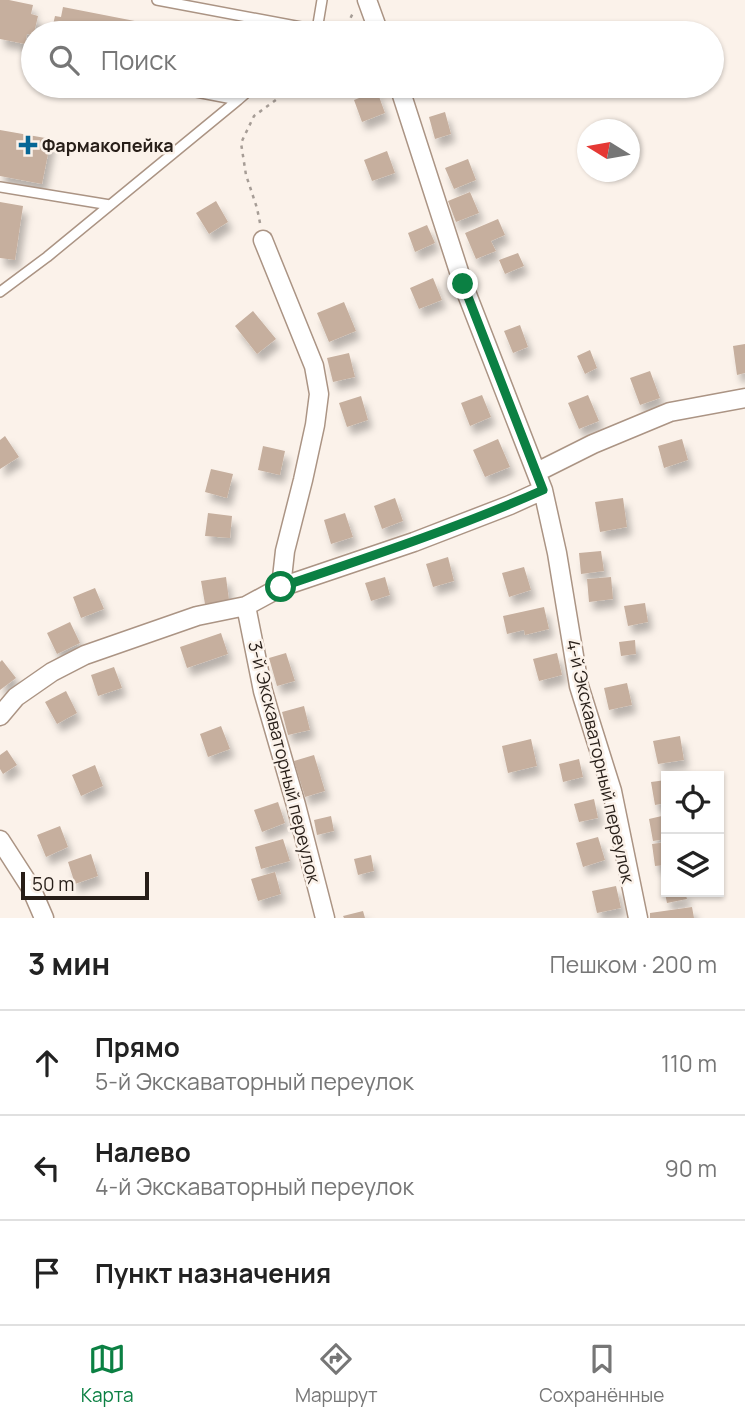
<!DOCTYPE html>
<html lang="ru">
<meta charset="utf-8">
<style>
body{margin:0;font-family:Manrope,sans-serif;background:#f6f6f6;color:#222}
.controls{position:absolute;right:21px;bottom:21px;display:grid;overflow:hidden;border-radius:0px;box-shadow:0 2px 5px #0004}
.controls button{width:63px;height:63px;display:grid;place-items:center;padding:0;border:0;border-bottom:2px solid #e0e0e0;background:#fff;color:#222;font:35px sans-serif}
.compass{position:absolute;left:577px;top:119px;width:63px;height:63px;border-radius:50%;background:#fff;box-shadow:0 2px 5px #0004;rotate:281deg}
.scale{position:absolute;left:21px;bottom:18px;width:128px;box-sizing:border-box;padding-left:7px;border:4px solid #271e18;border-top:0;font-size:19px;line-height:24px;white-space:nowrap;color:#271e18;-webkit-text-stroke:5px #fbf2ea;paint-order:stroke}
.stop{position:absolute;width:21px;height:21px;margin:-16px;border:5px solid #0b8043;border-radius:50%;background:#fff}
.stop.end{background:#0b8043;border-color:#fff;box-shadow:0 2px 7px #0008}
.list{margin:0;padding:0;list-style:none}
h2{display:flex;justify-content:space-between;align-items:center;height:91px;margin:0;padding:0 28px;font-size:30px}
h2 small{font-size:23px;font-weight:400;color:#767676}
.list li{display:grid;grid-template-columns:46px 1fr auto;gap:21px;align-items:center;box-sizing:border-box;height:105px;padding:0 28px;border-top:2px solid #e0e0e0}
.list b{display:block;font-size:26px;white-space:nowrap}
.list p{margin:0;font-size:23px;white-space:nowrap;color:#767676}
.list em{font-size:23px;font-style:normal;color:#767676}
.icon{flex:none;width:38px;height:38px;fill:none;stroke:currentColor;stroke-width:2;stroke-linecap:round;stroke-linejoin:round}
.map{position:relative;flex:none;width:745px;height:918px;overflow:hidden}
.search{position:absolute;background:#fff;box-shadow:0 2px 5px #0004;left:21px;right:21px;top:21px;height:77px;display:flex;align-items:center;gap:18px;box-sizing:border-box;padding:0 24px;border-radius:38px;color:#767676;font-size:26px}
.sheet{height:406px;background:#fff}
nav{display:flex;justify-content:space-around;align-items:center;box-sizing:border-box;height:98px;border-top:2px solid #e0e0e0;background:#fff;font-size:19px;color:#767676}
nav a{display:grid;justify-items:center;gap:4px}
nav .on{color:#0b8043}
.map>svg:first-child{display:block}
</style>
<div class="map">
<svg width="745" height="918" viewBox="0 0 745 918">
<defs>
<filter id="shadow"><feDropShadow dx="4.5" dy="8" stdDeviation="3.5" flood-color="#0004"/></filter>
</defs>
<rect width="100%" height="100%" fill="#fbf2ea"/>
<path fill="#c6af9e" filter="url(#shadow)" d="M0 0H9L33 5 31 14 38 16 34 33 33 35 27 34 25 44 0 39Z
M63 7 145 23 144 26 160 30 161 26 191 32V33H51L55 16 61 17Z
M377 91 385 113 362 122 354 100Z
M445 112 451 134 435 139 429 117Z
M0 130 51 139 42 184 0 176Z
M387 151 395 173 372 181 364 160Z
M468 159 476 180 454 189 445 168Z
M470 192 479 213 456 222 448 201Z
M216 201 228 222 209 234 196 213Z
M0 202 23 206 15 260 0 258Z
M498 219 505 235 491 241 496 251 476 259 465 233Z
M427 225 435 243 415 252 408 233Z
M518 253 524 266 505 274 499 260Z
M433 278 442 300 419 309 410 288Z
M344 302 356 331 329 342 317 313Z
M253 311 276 339 257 354 235 326Z
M520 325 528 347 513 353 504 331Z
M745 344V373L737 375 733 346Z
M590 350 597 368 585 374 577 356Z
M349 353 355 377 333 382 327 358Z
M650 371 660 398 640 405 630 378Z
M482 395 491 417 470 426 461 403Z
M588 395 599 421 579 429 568 403Z
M361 396 368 420 347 427 339 403Z
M5 436 19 457 0 469V440Z
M498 439 510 467 485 477 473 450Z
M682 439 688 460 664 468 658 446Z
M263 446 285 451 280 475 258 470Z
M211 469 233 474 227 498 205 492Z
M395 498 403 521 382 529 374 506Z
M623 498 627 527 600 532 595 502Z
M208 513 232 516 230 538 205 536Z
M345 513 353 537 331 544 324 520Z
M601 551 604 571 581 574 579 553Z
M448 557 454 581 433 587 426 564Z
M524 567 531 590 509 597 502 573Z
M226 577 229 600 205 604 201 581Z
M385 577 390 595 371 601 365 583Z
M611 577 613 599 589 602 587 579Z
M95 588 104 609 81 618 73 597Z
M645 603 648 622 628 626 624 606Z
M544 607 549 629 525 635 524 630 507 634 503 616Z
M70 622 80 643 57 654 47 633Z
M221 633 228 654 187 668 180 647Z
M635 640 636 654 621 656 619 642Z
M286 653 295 681 277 686 269 658Z
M557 653 562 675 539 681 533 659Z
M2 660 16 678 0 690V662Z
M114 667 122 688 98 696 91 675Z
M627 683 632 705 609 710 604 688Z
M66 691 77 713 57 724 45 702Z
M304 706 310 730 288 735 282 712Z
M221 726 230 749 208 757 200 734Z
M680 736 684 760 658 764 653 741Z
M531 739 537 766 508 773 502 746Z
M7 750 17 765 3 774 0 769V755Z
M314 755 325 791 305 797 294 761Z
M579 759 583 777 563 782 559 764Z
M95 765 103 786 81 796 72 775Z
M666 780V803L655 805 651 782Z
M594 799 598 818 579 822 574 804Z
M278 802 285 823 262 832 254 810Z
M666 815V839L653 841 649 819Z
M331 816 334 831 317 835 314 820Z
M60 826 68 847 46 857 37 835Z
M598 837 605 860 583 867 576 843Z
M283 839 290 861 261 869 255 847Z
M666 842V865L655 866 652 844Z
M91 854 98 876 75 884 68 862Z
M371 855 374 871 358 875 354 859Z
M275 872 281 894 258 901 251 879Z
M663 884H666V892H685L687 899 667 903Z
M616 886 621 908 597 913 592 891Z
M692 907 694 918H650V913Z
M363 911 365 918H344L343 916Z"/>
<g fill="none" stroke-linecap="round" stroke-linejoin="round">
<defs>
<path id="service" d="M157 0 317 30 322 0
M165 86 238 100 254 86
M0 187 110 205
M0 292 47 257 238 100"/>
<path id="minor" d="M367 0 379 33
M399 86 463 284 543 490 557 553 579 686 612 791 638 918
M263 240 314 366 319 394 315 425 303 480 285 551 281 587
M537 472 593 444 670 412 745 398
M246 606 263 691 296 805 325 918
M0 716 16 697 52 672 85 655 197 616 246 606 281 587 414 542 510 505 543 490
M0 840 31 888 44 918"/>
</defs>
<use href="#service" stroke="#ab9484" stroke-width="12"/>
<use href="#minor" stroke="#ab9484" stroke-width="21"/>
<path stroke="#a69d96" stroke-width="2.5" stroke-dasharray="3.5 5" stroke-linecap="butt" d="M343 33 354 11
M260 223 257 208 246 175 241 143 254 116 295 86"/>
<use href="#service" stroke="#fff" stroke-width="9"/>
<use href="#minor" stroke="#fff" stroke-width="18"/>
</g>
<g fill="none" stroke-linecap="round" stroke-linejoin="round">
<path stroke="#0b8043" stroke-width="9" d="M281 587C369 557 457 528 543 490L463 284"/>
</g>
<path fill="#066796" stroke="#fbf2ea" stroke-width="2.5" d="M24.5 134.5h7v7h7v7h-7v7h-7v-7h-7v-7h7z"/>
<g text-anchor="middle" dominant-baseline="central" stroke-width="5" stroke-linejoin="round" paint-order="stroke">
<g font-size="18" font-weight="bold" fill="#271e18" stroke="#fbf2ea" text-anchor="start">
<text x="42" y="145">Фармакопейка</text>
</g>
<g font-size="18" fill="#271e18" stroke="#fbf2ea">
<text transform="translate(601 761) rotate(77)">4-й Экскаваторный переулок</text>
<text transform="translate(285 762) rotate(76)">3-й Экскаваторный переулок</text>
</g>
</g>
</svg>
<div class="controls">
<button><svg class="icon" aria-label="locate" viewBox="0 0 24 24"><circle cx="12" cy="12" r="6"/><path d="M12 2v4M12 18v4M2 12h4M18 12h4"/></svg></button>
<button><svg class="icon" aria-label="layers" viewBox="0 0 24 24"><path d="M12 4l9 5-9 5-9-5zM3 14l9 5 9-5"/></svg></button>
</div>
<svg class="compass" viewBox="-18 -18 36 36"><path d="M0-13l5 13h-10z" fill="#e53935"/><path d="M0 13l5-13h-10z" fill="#767676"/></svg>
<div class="scale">50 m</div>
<div class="stop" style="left:281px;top:587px"></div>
<div class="stop end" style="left:463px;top:284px"></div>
<div class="search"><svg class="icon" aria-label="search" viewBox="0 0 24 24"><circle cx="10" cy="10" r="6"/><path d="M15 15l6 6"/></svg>Поиск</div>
</div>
<section class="sheet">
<h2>3 мин<small>Пешком · 200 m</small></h2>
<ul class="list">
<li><svg class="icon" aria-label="ahead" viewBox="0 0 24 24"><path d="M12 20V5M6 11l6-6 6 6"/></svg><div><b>Прямо</b><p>5-й Экскаваторный переулок</p></div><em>110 m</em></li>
<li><svg class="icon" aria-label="left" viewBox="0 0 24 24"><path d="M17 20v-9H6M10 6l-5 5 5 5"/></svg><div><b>Налево</b><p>4-й Экскаваторный переулок</p></div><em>90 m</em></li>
<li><svg class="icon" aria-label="arrive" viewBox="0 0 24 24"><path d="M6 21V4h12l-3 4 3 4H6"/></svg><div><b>Пункт назначения</b></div></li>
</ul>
</section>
<nav>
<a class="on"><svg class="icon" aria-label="map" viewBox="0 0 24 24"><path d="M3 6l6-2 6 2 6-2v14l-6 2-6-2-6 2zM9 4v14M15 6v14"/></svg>Карта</a>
<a><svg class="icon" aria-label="directions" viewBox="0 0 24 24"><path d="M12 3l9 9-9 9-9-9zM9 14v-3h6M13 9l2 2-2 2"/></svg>Маршрут</a>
<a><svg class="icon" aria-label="saved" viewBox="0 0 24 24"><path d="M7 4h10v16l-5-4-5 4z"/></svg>Сохранённые</a>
</nav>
